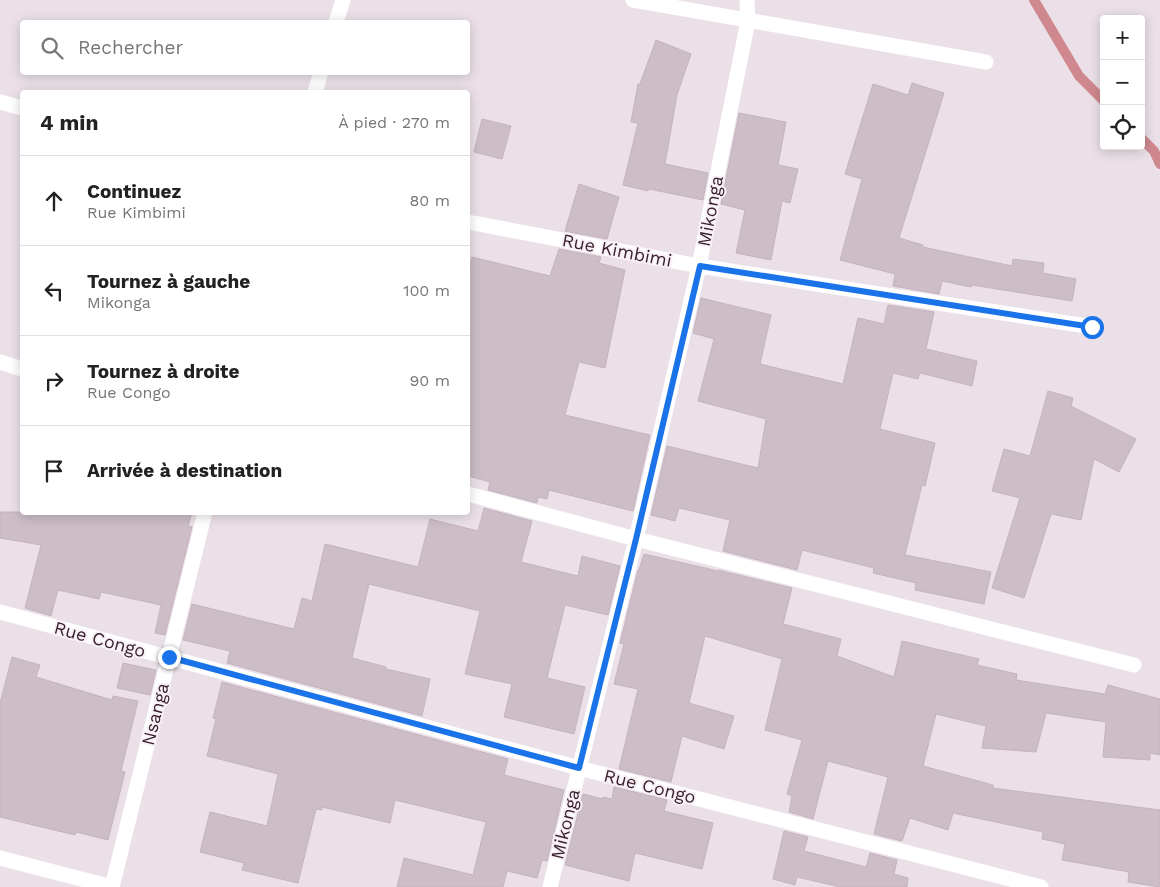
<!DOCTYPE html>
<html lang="fr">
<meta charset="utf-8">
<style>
body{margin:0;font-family:"Work Sans",sans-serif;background:#f2f2f2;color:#222}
.controls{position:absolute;right:15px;top:15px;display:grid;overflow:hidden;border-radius:5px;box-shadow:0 2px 12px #0003}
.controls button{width:45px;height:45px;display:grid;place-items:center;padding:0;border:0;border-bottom:1px solid #e0e0e0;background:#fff;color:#222;font:25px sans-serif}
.stop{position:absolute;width:15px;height:15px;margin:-11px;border:4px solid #1a73e8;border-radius:50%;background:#fff}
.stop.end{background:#1a73e8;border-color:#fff;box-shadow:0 1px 5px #0008}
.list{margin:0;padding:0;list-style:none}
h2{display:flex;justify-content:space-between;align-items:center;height:65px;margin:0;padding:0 20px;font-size:21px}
h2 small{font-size:16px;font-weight:400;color:#767676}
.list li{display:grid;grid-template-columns:32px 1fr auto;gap:15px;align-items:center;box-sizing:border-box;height:90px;padding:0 20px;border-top:1px solid #e0e0e0}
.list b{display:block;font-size:19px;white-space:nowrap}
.list p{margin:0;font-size:16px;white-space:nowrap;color:#767676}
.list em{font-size:16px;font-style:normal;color:#767676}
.icon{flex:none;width:28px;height:28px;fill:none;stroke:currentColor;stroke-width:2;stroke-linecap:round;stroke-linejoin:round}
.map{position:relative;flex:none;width:1160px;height:887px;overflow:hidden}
.search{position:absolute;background:#fff;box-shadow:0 2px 12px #0003;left:20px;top:20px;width:450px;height:55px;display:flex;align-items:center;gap:12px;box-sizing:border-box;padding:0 18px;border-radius:5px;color:#767676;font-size:19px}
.panel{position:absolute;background:#fff;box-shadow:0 2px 12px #0003;left:20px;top:90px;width:450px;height:425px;border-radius:5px}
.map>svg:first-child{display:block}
</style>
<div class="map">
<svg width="1160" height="887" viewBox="0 0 1160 887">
<rect width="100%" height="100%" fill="#ebe0e8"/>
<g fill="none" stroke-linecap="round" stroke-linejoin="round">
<path stroke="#d0888f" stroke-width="10" d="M1034 0 1079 76 1104 101
M1141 138 1154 151 1160 164"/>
</g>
<path fill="#ccbdc7" stroke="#c4b3be" d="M656 40 691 54 677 95 665 164 708 173 703 200 649 189 648 191 623 185 638 123 631 122 638 84H640Z
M912 83 944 93 899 238 923 245V247L1012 266 1013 259 1044 263 1043 273 1076 279 1072 301 972 285 971 287 942 281 939 294 893 286 895 274 840 260 862 179 845 174 873 84 908 95Z
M739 113 786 122 778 165 798 169 790 203 782 201 771 260 736 253 745 210 721 204Z
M482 119 511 126 502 159 474 152Z
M579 184 619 197 607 239 565 231Z
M559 249 601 257 599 263 625 270 605 368 579 362 565 415 650 435 633 511 549 490 547 499 538 497 537 503 488 490 490 482 468 476V275L472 257 550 276Z
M701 298 771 315 760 364 843 384 858 318 884 324 888 305 934 312 926 349 977 361 972 386 920 373 918 379 893 373 880 429 935 443 925 486 922 485 905 555 991 572 984 604 915 590 916 583 873 573 874 568 802 550 797 570 723 551 730 520 679 508 675 521 651 515 667 446 758 468 766 419 698 401 714 339 693 333Z
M1048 391 1073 398 1071 406 1136 439 1119 472 1094 459 1081 520 1051 514 1024 598 992 588 1020 498 992 491 1004 449 1030 456Z
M484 508 532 521 521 562 578 576 582 556 620 566 608 615 565 605 547 678 585 687 574 734 504 717 512 684 465 674 480 611 369 584 352 658 386 667V669L430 679 422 716 227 663 230 651 183 640 192 604 294 629 302 598 312 601 325 544 418 567 430 519 478 531Z
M0 512H192L188 526 192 527 165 635 155 633 161 605 101 592 99 599 58 590 51 616 25 608 41 545 0 538Z
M644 554 718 571V570L792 588 783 624 841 639 837 656 894 677 902 641 979 659 977 665 1017 674 1016 680 1105 694 1108 685 1160 699V755L1150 753V760L1103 757 1106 722 1046 713 1036 752 982 748 986 726 936 714 923 766 993 785V788L1160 810V887L1128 882 1129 872 1062 860 1065 844 1042 839 1043 832 953 813 948 830 910 818 902 841 874 834 888 777 828 761 813 819 789 812 792 796 787 794 802 740 765 730 782 659 705 636 689 703 734 716 724 749 682 736 671 782 619 769 638 689 614 684 624 644 620 643 638 570H639Z
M12 657 40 665 36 677 112 700 113 696 138 701 121 771 125 772 108 840 76 832 75 835 0 817V703Z
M123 663 156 670 150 695 117 688Z
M222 682 508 759 504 775 564 790 547 861 542 860 537 878 507 871 503 887H397L404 858 473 875 486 822 395 800 390 823 322 807V810L316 809 298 883 242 870 244 863 200 852 210 812 267 826 278 774 207 756 216 719 213 718Z
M614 787 667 800 664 811 713 823 702 869 635 853 629 881 565 865 583 794 603 799V797L612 799Z
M784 831 808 837 804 851 866 867 870 853 897 860 894 874 908 878 907 887H840L797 877 795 885 773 879Z"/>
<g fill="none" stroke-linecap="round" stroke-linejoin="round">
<path stroke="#fff" stroke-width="15" d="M633 0 986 62
M336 22 343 0
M315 92 321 72
M0 102 22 108
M468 222 699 266 1093 327
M0 362 22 369
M468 494 636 539 1134 665
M0 612 579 768 1041 887
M0 858 112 887
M112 887 205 512
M550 887 636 539 699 266 748 21 747 0"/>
</g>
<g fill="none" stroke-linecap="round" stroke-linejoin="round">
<path stroke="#1a73e8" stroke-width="6" d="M169 657 579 768 636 539 700 266 1092 327"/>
</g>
<g text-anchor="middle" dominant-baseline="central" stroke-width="4" stroke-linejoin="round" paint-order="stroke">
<g font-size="18" fill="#3b212f" stroke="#f8f1f6">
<text transform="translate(710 211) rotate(-79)">Mikonga</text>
<text transform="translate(617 250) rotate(11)">Rue Kimbimi</text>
<text transform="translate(100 639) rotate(15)">Rue Congo</text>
<text transform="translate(155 714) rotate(-76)">Nsanga</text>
<text transform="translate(650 786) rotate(14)">Rue Congo</text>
<text transform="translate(565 824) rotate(-76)">Mikonga</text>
</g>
</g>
</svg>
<div class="controls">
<button>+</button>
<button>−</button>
<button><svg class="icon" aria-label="locate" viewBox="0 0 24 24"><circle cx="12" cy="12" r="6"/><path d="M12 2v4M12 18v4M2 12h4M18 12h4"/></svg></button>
</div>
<div class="stop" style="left:1092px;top:327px"></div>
<div class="stop end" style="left:169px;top:657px"></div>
<div class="search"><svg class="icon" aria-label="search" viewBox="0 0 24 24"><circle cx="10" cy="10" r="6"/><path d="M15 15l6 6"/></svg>Rechercher</div>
<section class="panel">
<h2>4 min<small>À pied · 270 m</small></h2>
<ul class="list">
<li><svg class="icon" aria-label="ahead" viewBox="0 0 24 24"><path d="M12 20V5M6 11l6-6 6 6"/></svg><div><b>Continuez</b><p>Rue Kimbimi</p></div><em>80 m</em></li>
<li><svg class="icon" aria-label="left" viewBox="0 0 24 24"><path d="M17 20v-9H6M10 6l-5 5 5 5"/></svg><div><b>Tournez à gauche</b><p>Mikonga</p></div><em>100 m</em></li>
<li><svg class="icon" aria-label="right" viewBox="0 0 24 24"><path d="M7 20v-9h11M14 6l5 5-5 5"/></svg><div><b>Tournez à droite</b><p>Rue Congo</p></div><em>90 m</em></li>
<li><svg class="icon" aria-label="arrive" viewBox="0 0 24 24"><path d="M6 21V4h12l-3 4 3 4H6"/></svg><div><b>Arrivée à destination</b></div></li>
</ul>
</section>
</div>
